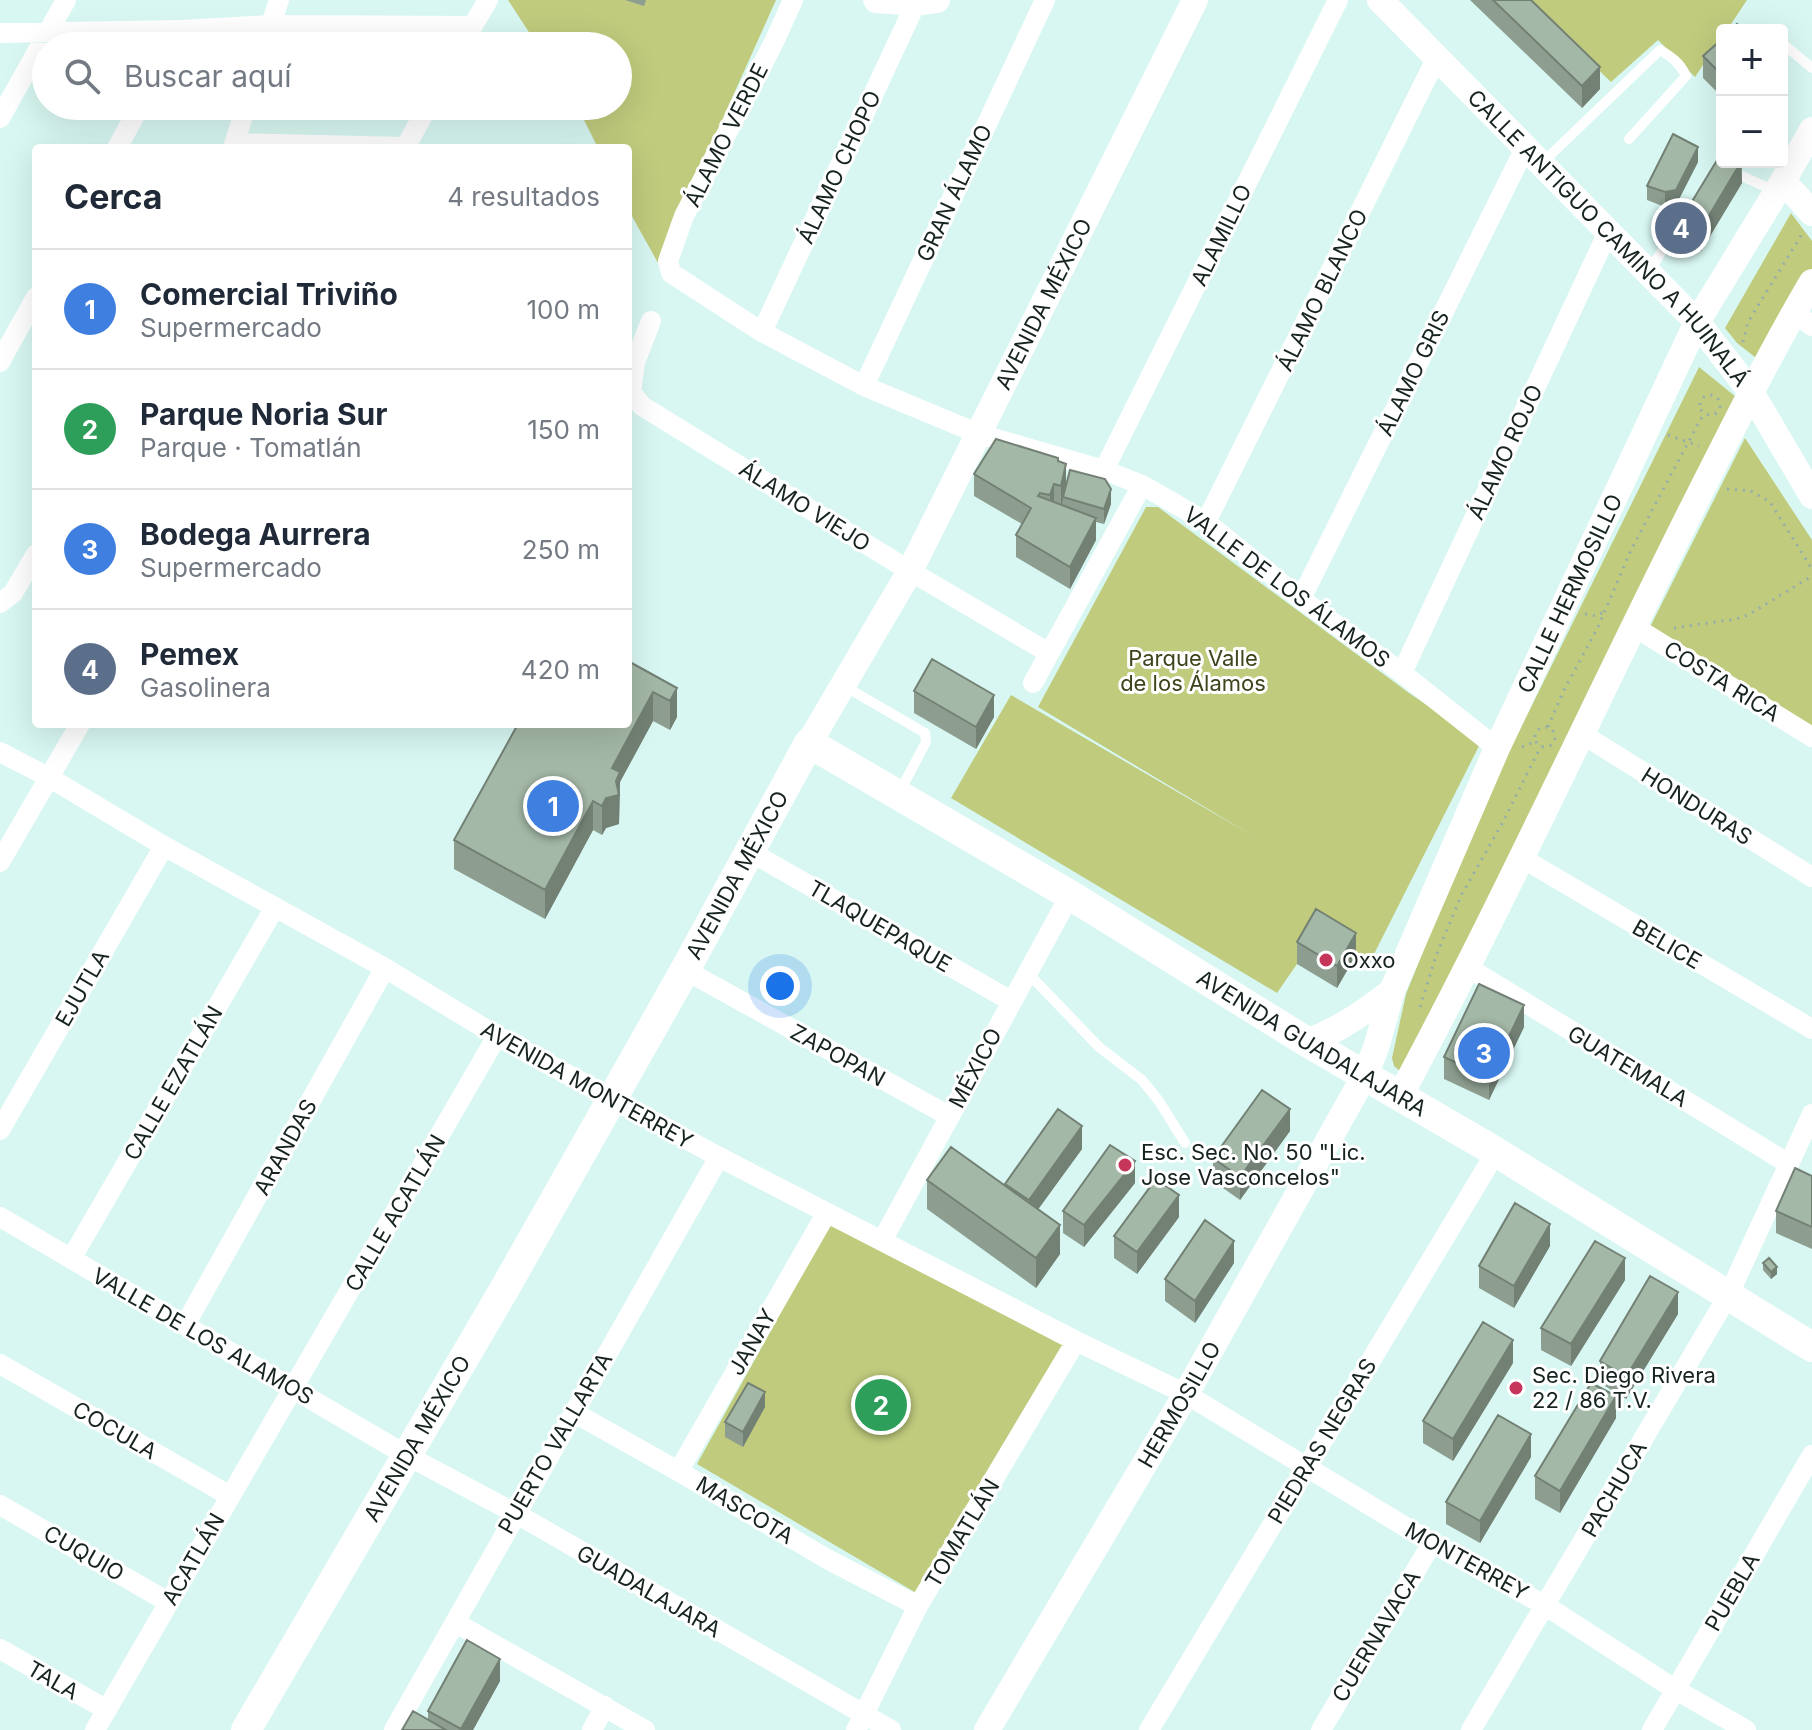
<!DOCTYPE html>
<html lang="es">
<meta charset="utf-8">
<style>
body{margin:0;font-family:Inter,sans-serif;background:#f2f2f3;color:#1f2937}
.controls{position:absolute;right:24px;top:24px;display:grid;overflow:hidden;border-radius:8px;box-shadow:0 8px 32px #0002}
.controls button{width:72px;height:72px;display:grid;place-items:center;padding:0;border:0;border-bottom:2px solid #e0e1e3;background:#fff;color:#1f2937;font:40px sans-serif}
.you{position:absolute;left:780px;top:986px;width:28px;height:28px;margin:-20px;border:6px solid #fff;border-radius:50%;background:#1a73e8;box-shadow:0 0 0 12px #1a73e833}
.badge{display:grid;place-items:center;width:52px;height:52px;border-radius:50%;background:#c6365a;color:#fff;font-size:26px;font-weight:700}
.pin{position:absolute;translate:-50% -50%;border:4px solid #fff;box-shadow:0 2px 8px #0006}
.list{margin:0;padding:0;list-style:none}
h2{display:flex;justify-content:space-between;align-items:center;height:104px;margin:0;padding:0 32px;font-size:34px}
h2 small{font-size:26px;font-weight:400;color:#747a83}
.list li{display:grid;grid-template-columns:52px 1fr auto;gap:24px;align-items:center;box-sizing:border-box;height:120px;padding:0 32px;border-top:2px solid #e0e1e3}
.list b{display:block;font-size:30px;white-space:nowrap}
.list p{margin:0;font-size:26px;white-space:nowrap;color:#747a83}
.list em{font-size:26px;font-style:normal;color:#747a83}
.icon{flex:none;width:44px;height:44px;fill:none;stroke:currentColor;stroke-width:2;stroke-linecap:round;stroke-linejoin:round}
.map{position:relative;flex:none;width:1812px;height:1730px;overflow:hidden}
.search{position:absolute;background:#fff;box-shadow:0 8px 32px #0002;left:32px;top:32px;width:600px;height:88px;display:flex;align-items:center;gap:20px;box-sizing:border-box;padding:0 28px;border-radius:44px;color:#747a83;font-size:30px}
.panel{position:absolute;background:#fff;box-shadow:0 8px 32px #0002;left:32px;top:144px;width:600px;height:584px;border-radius:8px}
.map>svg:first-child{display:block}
</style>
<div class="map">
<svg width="1812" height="1730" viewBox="0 0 1812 1730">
<rect width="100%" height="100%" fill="#d8f7f2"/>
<path fill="#c0cb7d" d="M508 0H776L658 263 628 209V148H598L577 106H618V46H538Z
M1526 0H1747L1727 30H1722V37L1695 77 1658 40 1611 82Z
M1791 213 1812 241V274L1760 361 1737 343 1725 328Z
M1699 367 1741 401 1594 701 1400 1071 1394 1066 1392 1058 1406 994 1449 887 1508 754Z
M1745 438 1812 540V729L1647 633Z
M1146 507H1158L1409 693 1481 742 1370 962 1316 932 1297 964 1277 993 951 798 1011 695 1253 836 1038 707Z
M831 1222 1069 1347 918 1594 697 1464Z"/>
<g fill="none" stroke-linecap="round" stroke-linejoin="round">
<path stroke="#96aeaa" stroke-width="3" stroke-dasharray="2 6" stroke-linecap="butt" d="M1743 342 1748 322 1802 234
M1700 405a10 10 0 1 1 20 0a10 10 0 1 1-20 0Z
M1668 435 1699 446
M1727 489 1751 491 1770 502 1812 569
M1585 614 1596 616 1604 612
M1674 628 1736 619 1748 615 1812 576
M1535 737a10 10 0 1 1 20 0a10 10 0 1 1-20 0Z
M1548 727 1563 692 1598 627 1631 550 1700 420 1705 414
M1522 747 1536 741
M1420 1007 1436 956 1462 894 1504 820 1541 746"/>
<path stroke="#fff" stroke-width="10" d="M1766 29 1767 30
M1782 43 1812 68
M1542 163 1660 50C1672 57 1680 63 1686 76L1629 139
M1731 171 1775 191
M1648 273 1689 208
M844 686 925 733 926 742 899 793
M1027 972 1099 1047 1142 1080 1159 1101 1185 1143"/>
<path stroke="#fff" stroke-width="20" d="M793 0 774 42 684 216 668 261 671 273 762 332 864 386 979 434 1104 470 1142 485 1172 502 1206 522 1301 599 1402 673 1497 748
M0 33 182 30 270 25 472 26
M264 46 279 0
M461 46 488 0
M0 118 66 0
M235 143 406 147
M117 148 140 106
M233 148 246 106
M405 148 428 106
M1794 312 1812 326
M651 321 635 362 631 392 642 406 910 571 1049 653
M762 332 916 3
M0 362 36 297
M864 386 1045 0
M1104 470 1338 0
M1206 522 1437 57
M1301 599 1525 148
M0 603 13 593 36 554
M1633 626 1812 737
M1402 673 1608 232
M1033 683 1142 485
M1582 734 1812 877
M0 752 50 778 164 846 385 968 497 1036 719 1157 1076 1341 1186 1394 1432 1543 1546 1606 1676 1690 1746 1730
M749 851 1011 1001
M1522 858 1812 1029
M0 862 80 724
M1467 967 1789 1164
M685 970 949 1116
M0 1130 164 846
M0 1217 406 1455 515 1513 891 1730
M882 1241 1070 895
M71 1259 275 907
M185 1325 385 968
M0 1364 230 1496
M573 1412 678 1471 827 1559 918 1606
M678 1471 682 1465 826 1214
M0 1505 168 1602
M456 1623 645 1730
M0 1649 107 1710
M95 1730 497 1036
M394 1730 719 1157
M592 1730 605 1706
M856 1730 918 1606 1076 1341
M1149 1730 1496 1152
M1321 1730 1432 1543
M1471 1730 1729 1294 1812 1114
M1652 1730 1812 1455"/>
<g stroke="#fff" stroke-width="26">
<path d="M876 0 916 3 937 0"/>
<path id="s1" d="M1380 0 1697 322 1751 392 1812 496"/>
<path d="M1783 181 1812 213"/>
<path id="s2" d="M809 743 910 571 1195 0"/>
<path d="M1307 1042C1341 1029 1363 1013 1392 991"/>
<path d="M1400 1096C1506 899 1598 695 1699 495 1735 424 1771 351 1812 282"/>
<path id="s3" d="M987 1730 1186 1394 1365 1075 1376 1048 1392 991 1497 748 1697 322 1783 181 1812 130"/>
</g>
<path stroke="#fff" stroke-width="30" id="s4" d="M246 1730 505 1288 685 970 809 743 1070 895 1307 1042 1496 1152 1812 1347"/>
</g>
<path fill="#8d9e90" d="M625 0H646L644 6Z
M1470 0H1531L1600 89 1582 108Z
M1722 39V97L1703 78V56Z
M1698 162 1676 205 1665 207 1647 200V186Z
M1742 162V183L1701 251 1682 240V218Z
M1058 462 1066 486 1111 504 1104 524 1096 522V540L1070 589 1016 557V535L1022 524 974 496V474Z
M628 661 677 688V717L670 730 653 721 620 782 619 824 606 828 602 835 593 830 545 919 454 869V840Z
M914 691 994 717 976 749 914 713Z
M1297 942 1356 955 1337 988 1297 964Z
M1524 1027 1489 1100 1444 1079V1057Z
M1290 1131 1240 1200 1213 1181V1158Z
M1082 1149 1038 1209 1060 1254 1036 1288 927 1209V1180L1005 1185V1184Z
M1812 1176V1249L1776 1233V1211Z
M1135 1183 1084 1247 1063 1233V1211Z
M1179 1217 1137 1274 1114 1258V1236Z
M1550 1246 1514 1308 1479 1288V1266Z
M1234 1263 1195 1323 1165 1301V1279Z
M1763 1263 1777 1274 1771 1279 1763 1270Z
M1625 1280 1571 1366 1541 1350V1328Z
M1678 1314 1626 1399 1600 1383V1361Z
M1513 1363 1453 1461 1423 1443V1421Z
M765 1407 743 1447 725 1437V1422Z
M1616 1418 1560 1513 1535 1499V1476Z
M1531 1457 1480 1543 1446 1524V1502Z
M500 1681 473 1730H402L428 1720V1711Z"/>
<path fill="#738175" d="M1600 67V89L1582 108V86Z
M1784 74V96L1782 112V90Z
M1698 147V162L1676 205 1665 207V192Z
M1741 162 1742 183 1701 251V229Z
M1066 464V486L1061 508V486Z
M1054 484V506L1050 517V495Z
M1111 489V504L1104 524V509Z
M1096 518V540L1070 589V567Z
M677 688V717L670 730V701Z
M653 692V721L620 782 619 824 606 828 602 835V806L612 768Z
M994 695V717L976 749V727Z
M593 801V830L545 919V890Z
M1356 933V955L1337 988V966Z
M1524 1005V1027L1489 1100V1078Z
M1290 1109V1131L1240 1200V1177Z
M1082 1126V1149L1029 1222V1200Z
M1135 1161V1183L1084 1247V1225Z
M1179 1195V1217L1137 1274V1252Z
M1550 1224V1246L1514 1308V1286Z
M1060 1225V1254L1036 1288V1258Z
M1234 1241V1263L1195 1323V1301Z
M1625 1258V1280L1571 1366V1344Z
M1777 1267V1274L1771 1279V1272Z
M1678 1292V1314L1626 1399V1377Z
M1513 1340V1363L1453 1461V1439Z
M765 1392V1407L743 1447V1432Z
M1616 1396V1418L1560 1513V1491Z
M1531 1434V1457L1480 1543V1521Z
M500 1659V1681L473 1730H461Z"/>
<path fill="#a4b8a7" stroke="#738175" stroke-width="2" d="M1493 0H1531L1600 67 1582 86Z
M1737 24 1743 30H1731Z
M1722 39V75L1703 56Z
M1782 72 1784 74 1782 90Z
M1673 134 1698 147 1676 190 1665 192 1647 186Z
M1722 152V162H1741L1701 229 1682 218Z
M996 439 1058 458V461L1066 464 1061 486 1054 484 1050 495 1040 493 1038 496 1096 518 1070 567 1016 535 1031 508 974 474Z
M1070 470 1105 479 1111 489 1104 509 1063 497Z
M932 659 994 695 976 727 914 691Z
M628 661 677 688 670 701 653 692 612 768 620 772 616 781 619 795 606 798 602 806 593 801 545 890 454 840 518 724H628Z
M1316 909 1356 933 1337 966 1297 942Z
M1479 984 1524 1005 1489 1078 1444 1057Z
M1262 1090 1290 1109 1240 1177 1213 1158Z
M1058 1109 1082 1126 1029 1200 1005 1184Z
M1110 1145 1135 1161 1084 1225 1063 1211Z
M951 1147 1060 1225 1036 1258 927 1180Z
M1795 1168 1812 1176V1227L1776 1211Z
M1156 1179 1179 1195 1137 1252 1114 1236Z
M1515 1203 1550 1224 1514 1286 1479 1266Z
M1205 1220 1234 1241 1195 1301 1165 1279Z
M1595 1241 1625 1258 1571 1344 1541 1328Z
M1769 1258 1777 1267 1771 1272 1763 1263Z
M1650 1276 1678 1292 1626 1377 1600 1361Z
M1483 1322 1513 1340 1453 1439 1423 1421Z
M748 1383 765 1392 743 1432 725 1422Z
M1591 1383 1616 1396 1560 1491 1535 1476Z
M1498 1415 1531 1434 1480 1521 1446 1502Z
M467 1640 500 1659 461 1729 428 1711Z
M413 1711 446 1730H402Z"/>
<g fill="#c6365a" stroke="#fff" stroke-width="3">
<circle cx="1326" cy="960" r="8"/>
<circle cx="1125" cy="1165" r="8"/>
<circle cx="1516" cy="1388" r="8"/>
</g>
<g text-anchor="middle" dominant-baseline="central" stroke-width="6" stroke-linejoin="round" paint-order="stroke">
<g font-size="22" fill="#172321" stroke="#fff">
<text transform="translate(726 135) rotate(-63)">ÁLAMO VERDE</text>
<text transform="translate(839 167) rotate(-65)">ÁLAMO CHOPO</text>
<text transform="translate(954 193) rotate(-65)">GRAN ÁLAMO</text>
<text transform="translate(1221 235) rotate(-64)">ALAMILLO</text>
<text stroke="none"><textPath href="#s1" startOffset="330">CALLE ANTIGUO CAMINO A HUINALÁ</textPath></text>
<text transform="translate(1322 290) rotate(-64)">ÁLAMO BLANCO</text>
<text stroke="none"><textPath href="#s2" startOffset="498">AVENIDA MÉXICO</textPath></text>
<text transform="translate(1413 373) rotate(-64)">ÁLAMO GRIS</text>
<text transform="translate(1505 452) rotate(-65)">ÁLAMO ROJO</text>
<text transform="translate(805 506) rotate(32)">ÁLAMO VIEJO</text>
<text transform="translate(1287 587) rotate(37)">VALLE DE LOS ÁLAMOS</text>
<text stroke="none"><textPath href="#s3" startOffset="1280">CALLE HERMOSILLO</textPath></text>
<text transform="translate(1722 681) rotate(32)">COSTA RICA</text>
<text transform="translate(1697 806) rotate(32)">HONDURAS</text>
<text stroke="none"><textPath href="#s4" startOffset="986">AVENIDA MÉXICO</textPath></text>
<text transform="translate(880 926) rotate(30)">TLAQUEPAQUE</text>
<text transform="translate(1667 944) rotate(30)">BELICE</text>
<text transform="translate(82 988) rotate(-60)">EJUTLA</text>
<text stroke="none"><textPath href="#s4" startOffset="1722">AVENIDA GUADALAJARA</textPath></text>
<text transform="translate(838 1055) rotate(29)">ZAPOPAN</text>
<text transform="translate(1628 1066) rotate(31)">GUATEMALA</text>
<text transform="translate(975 1068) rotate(-62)">MÉXICO</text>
<text transform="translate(173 1083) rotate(-60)">CALLE EZATLÁN</text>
<text transform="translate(587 1085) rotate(29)">AVENIDA MONTERREY</text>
<text transform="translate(285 1147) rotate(-61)">ARANDAS</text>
<text transform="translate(395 1213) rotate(-60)">CALLE ACATLÁN</text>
<text transform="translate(203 1336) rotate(30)">VALLE DE LOS ALAMOS</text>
<text transform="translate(752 1342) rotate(-60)">JANAY</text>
<text stroke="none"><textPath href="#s3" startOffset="378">HERMOSILLO</textPath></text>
<text transform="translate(115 1430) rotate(30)">COCULA</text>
<text stroke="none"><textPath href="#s4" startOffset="338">AVENIDA MÉXICO</textPath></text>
<text transform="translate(1322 1441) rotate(-59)">PIEDRAS NEGRAS</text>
<text transform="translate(555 1443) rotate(-60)">PUERTO VALLARTA</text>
<text transform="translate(1614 1489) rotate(-60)">PACHUCA</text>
<text transform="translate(745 1510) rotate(31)">MASCOTA</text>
<text transform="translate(962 1533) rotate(-59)">TOMATLÁN</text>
<text transform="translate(84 1553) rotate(30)">CUQUIO</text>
<text transform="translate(193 1559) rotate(-60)">ACATLÁN</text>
<text transform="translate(1467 1561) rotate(29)">MONTERREY</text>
<text transform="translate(649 1591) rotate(30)">GUADALAJARA</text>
<text transform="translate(1732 1592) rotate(-60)">PUEBLA</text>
<text transform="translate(1376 1636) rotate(-59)">CUERNAVACA</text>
<text transform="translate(53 1680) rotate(30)">TALA</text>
</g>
<g font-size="22" fill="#3f441c" stroke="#fff">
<text x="1193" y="658">Parque Valle<tspan x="1193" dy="25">de los Álamos</tspan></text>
</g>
<g font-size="22" fill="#172321" stroke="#fff" text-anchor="start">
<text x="1342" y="960">Oxxo</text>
<text x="1141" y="1152">Esc. Sec. No. 50 "Lic.<tspan x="1141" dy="25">Jose Vasconcelos"</tspan></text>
<text x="1532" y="1375">Sec. Diego Rivera<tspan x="1532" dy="25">22 / 86 T.V.</tspan></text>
</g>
</g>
</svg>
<div class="controls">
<button>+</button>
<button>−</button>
</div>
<div class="you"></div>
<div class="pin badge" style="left:553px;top:806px;background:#3f7fe0">1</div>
<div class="pin badge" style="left:881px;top:1405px;background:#2e9e5b">2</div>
<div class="pin badge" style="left:1484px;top:1053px;background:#3f7fe0">3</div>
<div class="pin badge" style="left:1681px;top:228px;background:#5c6f8a">4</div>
<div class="search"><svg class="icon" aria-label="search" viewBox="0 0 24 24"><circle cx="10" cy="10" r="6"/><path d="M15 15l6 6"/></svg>Buscar aquí</div>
<section class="panel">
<h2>Cerca<small>4 resultados</small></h2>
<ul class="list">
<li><span class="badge" style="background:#3f7fe0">1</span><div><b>Comercial Triviño</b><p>Supermercado</p></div><em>100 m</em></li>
<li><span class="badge" style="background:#2e9e5b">2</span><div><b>Parque Noria Sur</b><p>Parque · Tomatlán</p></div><em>150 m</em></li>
<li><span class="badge" style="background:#3f7fe0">3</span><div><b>Bodega Aurrera</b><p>Supermercado</p></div><em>250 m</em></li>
<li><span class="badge" style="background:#5c6f8a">4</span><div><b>Pemex</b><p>Gasolinera</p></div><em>420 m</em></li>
</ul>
</section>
</div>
